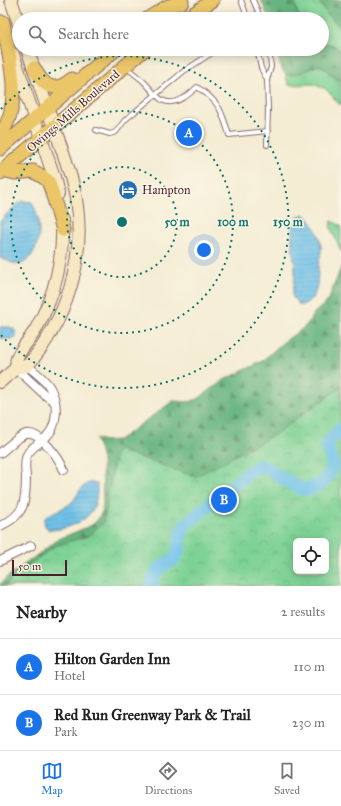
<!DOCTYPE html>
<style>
body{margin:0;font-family:"IM FELL Great Primer",serif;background:#f6f6f6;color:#222}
.controls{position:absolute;right:12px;bottom:12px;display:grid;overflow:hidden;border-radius:6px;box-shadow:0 2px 10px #0003}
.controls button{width:36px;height:36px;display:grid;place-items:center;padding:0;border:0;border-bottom:1px solid #e0e0e0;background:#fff;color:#222;font:20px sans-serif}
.scale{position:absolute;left:12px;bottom:10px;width:55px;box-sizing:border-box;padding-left:4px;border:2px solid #4a1f2b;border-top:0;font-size:11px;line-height:14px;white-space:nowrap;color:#4a1f2b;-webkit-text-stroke:3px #fcf5e5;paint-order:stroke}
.you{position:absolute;left:204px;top:250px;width:14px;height:14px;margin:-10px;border:3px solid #fff;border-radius:50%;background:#1a73e8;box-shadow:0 0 0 6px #1a73e833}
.badge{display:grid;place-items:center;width:26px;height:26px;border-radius:50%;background:#1a73e8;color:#fff;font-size:13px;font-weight:700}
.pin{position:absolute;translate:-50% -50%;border:2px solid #fff;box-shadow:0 1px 4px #0006}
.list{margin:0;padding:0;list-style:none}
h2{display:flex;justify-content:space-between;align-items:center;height:52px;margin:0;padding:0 16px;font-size:17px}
h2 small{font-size:13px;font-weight:400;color:#767676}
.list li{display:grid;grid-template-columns:26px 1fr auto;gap:12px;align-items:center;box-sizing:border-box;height:56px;padding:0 16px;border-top:1px solid #e0e0e0}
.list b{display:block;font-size:15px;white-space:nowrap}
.list p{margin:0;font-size:13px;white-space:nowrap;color:#767676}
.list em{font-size:13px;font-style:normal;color:#767676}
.icon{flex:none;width:22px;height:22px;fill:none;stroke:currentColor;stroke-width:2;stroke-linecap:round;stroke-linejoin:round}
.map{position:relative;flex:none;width:341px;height:586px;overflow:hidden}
.search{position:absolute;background:#fff;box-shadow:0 2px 10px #0003;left:12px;right:12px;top:12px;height:44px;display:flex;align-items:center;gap:10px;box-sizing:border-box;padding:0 14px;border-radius:22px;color:#767676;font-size:15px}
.sheet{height:164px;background:#fff}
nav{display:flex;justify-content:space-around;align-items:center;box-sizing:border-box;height:56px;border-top:1px solid #e0e0e0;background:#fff;font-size:11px;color:#767676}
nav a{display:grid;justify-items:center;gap:2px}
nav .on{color:#1a73e8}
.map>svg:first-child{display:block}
</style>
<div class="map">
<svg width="341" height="586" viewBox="0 0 341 586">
<defs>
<pattern id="grass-tufts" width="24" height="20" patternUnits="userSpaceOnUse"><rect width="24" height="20" fill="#7ed295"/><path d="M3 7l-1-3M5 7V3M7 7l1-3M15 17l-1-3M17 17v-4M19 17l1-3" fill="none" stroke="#6eb481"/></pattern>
<pattern id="forest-firs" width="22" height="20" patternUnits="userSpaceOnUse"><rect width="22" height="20" fill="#66b47e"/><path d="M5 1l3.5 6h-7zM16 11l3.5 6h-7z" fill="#569267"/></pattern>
<pattern id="park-crowns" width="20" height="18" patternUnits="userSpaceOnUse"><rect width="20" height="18" fill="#7ed295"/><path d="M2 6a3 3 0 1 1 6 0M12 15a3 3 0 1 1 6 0" fill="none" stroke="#6eb481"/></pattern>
<pattern id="water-rules" width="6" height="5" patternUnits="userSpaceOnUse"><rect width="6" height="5" fill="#6dc1e9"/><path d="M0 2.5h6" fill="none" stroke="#60a5c8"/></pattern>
</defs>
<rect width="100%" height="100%" fill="#fcf5e5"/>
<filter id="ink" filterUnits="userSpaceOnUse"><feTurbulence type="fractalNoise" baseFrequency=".025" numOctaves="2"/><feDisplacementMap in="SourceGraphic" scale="8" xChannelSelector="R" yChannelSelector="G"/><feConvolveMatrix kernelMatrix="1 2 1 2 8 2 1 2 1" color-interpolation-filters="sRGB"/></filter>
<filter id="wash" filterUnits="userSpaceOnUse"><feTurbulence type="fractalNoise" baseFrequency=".012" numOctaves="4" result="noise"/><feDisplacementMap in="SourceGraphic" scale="16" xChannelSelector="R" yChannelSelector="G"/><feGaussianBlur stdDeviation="0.9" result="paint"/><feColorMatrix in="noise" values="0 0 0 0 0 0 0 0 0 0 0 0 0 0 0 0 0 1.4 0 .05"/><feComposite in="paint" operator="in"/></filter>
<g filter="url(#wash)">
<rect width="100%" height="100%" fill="#f4ecd3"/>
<path fill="url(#grass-tufts)" stroke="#647860" d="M294 0H319L325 11 341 28V53L334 45 322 43V19H301L297 12Z
M318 65 322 66 338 80 341 81V104L340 105 326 89 312 84 289 85 286 78V74C298 75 308 70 318 65Z
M332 221 341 226V252L330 226Z"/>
<path fill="url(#forest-firs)" stroke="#586a54" d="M261 0H294L297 12 301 19H269Z
M319 0H341V28L325 11Z
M322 43 334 45 341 53V81L338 80 322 66 318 65C310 68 289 81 283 71 279 64 278 56 275 49H322Z
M341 267V416L146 586H0V584L6 578 59 539 92 525 98 519 102 512 103 504 102 460 96 438 104 441 119 440 173 401 189 402 198 399 224 380 263 361 281 344 306 326 314 313 328 301Z"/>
<path fill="url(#park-crowns)" stroke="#647860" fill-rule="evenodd" d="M341 387V586H6L13 577 55 546 88 536 104 522 115 455 119 450 195 477 274 435ZM296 541H326V571H296Z"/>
<path fill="url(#water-rules)" stroke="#5c708a" d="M24 201 32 202C40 219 43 240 31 256 29 259 25 263 21 264 14 265 6 260 0 258V221L18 203Z
M304 214C312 220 320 236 321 246 322 252 320 256 319 261 316 279 322 298 300 306L292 296C293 288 295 279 295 271 295 251 286 235 299 216Z
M0 327H9L14 329 16 333V338L12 339 0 338Z
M89 483H96L97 484C97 493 97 504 91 512 82 524 63 530 49 530L45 526 44 519C51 511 64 510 72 502 78 496 79 487 89 483Z"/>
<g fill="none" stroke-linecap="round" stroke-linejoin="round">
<path stroke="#6dc1e9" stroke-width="13" d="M151 586C153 576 158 568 167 563 170 562 173 561 175 558 182 550 177 537 185 525L249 472 260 466 266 467 280 477 304 490 310 489 322 483 331 472 333 464 327 447 330 440 341 429"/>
</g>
</g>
<g filter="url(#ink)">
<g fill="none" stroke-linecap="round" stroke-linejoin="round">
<defs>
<path id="service" d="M241 0 248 19
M253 0 261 19
M257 49 261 68 267 80 268 110 267 145
M127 68C132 72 137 76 142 80 149 86 154 95 162 100 174 107 189 95 197 87 219 101 222 111 229 135L268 131
M267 80 271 67 269 49
M96 130 110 134 116 132 125 120 184 71 218 49"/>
<path id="minor" d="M16 368 45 395 55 402
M0 453C8 447 17 437 26 434 40 431 59 458 64 470
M0 526C25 515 26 502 26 476 25 470 25 464 26 458 28 448 41 443 47 436 58 425 58 403 51 390 48 382 34 371 27 366
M0 561 31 546"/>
<path id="secondary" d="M11 0 19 24
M13 54 54 177 58 194
M16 368C16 364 16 359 18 356 22 347 32 337 37 327 55 295 64 257 62 220
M0 382 16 368 27 366C67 320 86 259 76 199 72 175 63 152 55 130 45 103 37 76 27 49"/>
<path id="primary" d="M147 19 166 7 182 2
M186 19 213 0
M34 68C44 87 54 94 72 79
M0 136C24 101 9 59 3 22
M0 149 116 49
M3 170 15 173 33 171 43 177 48 181 51 189 63 230
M0 173 145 49"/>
</defs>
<use href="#service" stroke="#866766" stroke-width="6"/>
<use href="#minor" stroke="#866766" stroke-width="10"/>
<use href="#secondary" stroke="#866766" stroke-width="14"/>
<use href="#primary" stroke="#866766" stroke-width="15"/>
<use href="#service" stroke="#fff" stroke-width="4"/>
<use href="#minor" stroke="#fff" stroke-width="8"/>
<use href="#secondary" stroke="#f7e8c3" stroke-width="12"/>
<use href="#primary" stroke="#eac669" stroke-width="13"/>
</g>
</g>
<g fill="none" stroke="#0f766e" stroke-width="2" stroke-dasharray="2 4">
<circle cx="122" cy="222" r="55"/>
<circle cx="122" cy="222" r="111"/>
<path d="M1 109A166 166 0 1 1 1 335"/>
</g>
<defs>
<symbol id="hotel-disc" viewBox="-11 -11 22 22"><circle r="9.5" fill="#1f6fb2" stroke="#fcf5e5"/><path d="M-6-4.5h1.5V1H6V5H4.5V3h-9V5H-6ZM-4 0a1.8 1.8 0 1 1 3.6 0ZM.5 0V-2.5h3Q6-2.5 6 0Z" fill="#fff"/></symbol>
</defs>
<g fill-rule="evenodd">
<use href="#hotel-disc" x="117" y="179" width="22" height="22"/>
</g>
<g text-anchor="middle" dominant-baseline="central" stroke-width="3" stroke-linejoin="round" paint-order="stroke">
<g font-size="12" fill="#4a1f2b" stroke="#fcf5e5">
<text transform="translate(73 111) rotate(-41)">Owings Mills Boulevard</text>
</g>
<g font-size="12" fill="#4a1f2b" stroke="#fcf5e5" text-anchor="start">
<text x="142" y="190">Hampton</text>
</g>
</g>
<circle cx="122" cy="222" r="6" fill="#0f766e" stroke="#fcf5e5" stroke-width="2"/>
<g font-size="12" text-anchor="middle" font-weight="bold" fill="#0f766e" stroke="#fcf5e5" stroke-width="3" stroke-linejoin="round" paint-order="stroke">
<text x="177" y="226">50 m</text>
<text x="233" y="226">100 m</text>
<text x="288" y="226">150 m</text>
</g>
</svg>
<div class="controls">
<button><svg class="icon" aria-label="locate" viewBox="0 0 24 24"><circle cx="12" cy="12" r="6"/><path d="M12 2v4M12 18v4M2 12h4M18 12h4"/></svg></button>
</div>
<div class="scale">50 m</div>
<div class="you"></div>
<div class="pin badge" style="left:189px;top:133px">A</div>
<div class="pin badge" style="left:224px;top:500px">B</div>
<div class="search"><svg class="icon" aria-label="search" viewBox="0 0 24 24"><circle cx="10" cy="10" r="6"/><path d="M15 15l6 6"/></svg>Search here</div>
</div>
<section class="sheet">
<h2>Nearby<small>2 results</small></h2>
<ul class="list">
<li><span class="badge">A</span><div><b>Hilton Garden Inn</b><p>Hotel</p></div><em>110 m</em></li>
<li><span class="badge">B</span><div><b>Red Run Greenway Park &amp; Trail</b><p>Park</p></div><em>230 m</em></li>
</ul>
</section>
<nav>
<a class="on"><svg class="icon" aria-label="map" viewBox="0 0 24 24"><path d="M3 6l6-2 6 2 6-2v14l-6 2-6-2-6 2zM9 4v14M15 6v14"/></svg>Map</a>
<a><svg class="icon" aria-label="directions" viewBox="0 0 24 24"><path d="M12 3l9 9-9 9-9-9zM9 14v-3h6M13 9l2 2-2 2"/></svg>Directions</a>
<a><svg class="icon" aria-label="saved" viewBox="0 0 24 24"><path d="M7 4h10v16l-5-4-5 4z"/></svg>Saved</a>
</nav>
